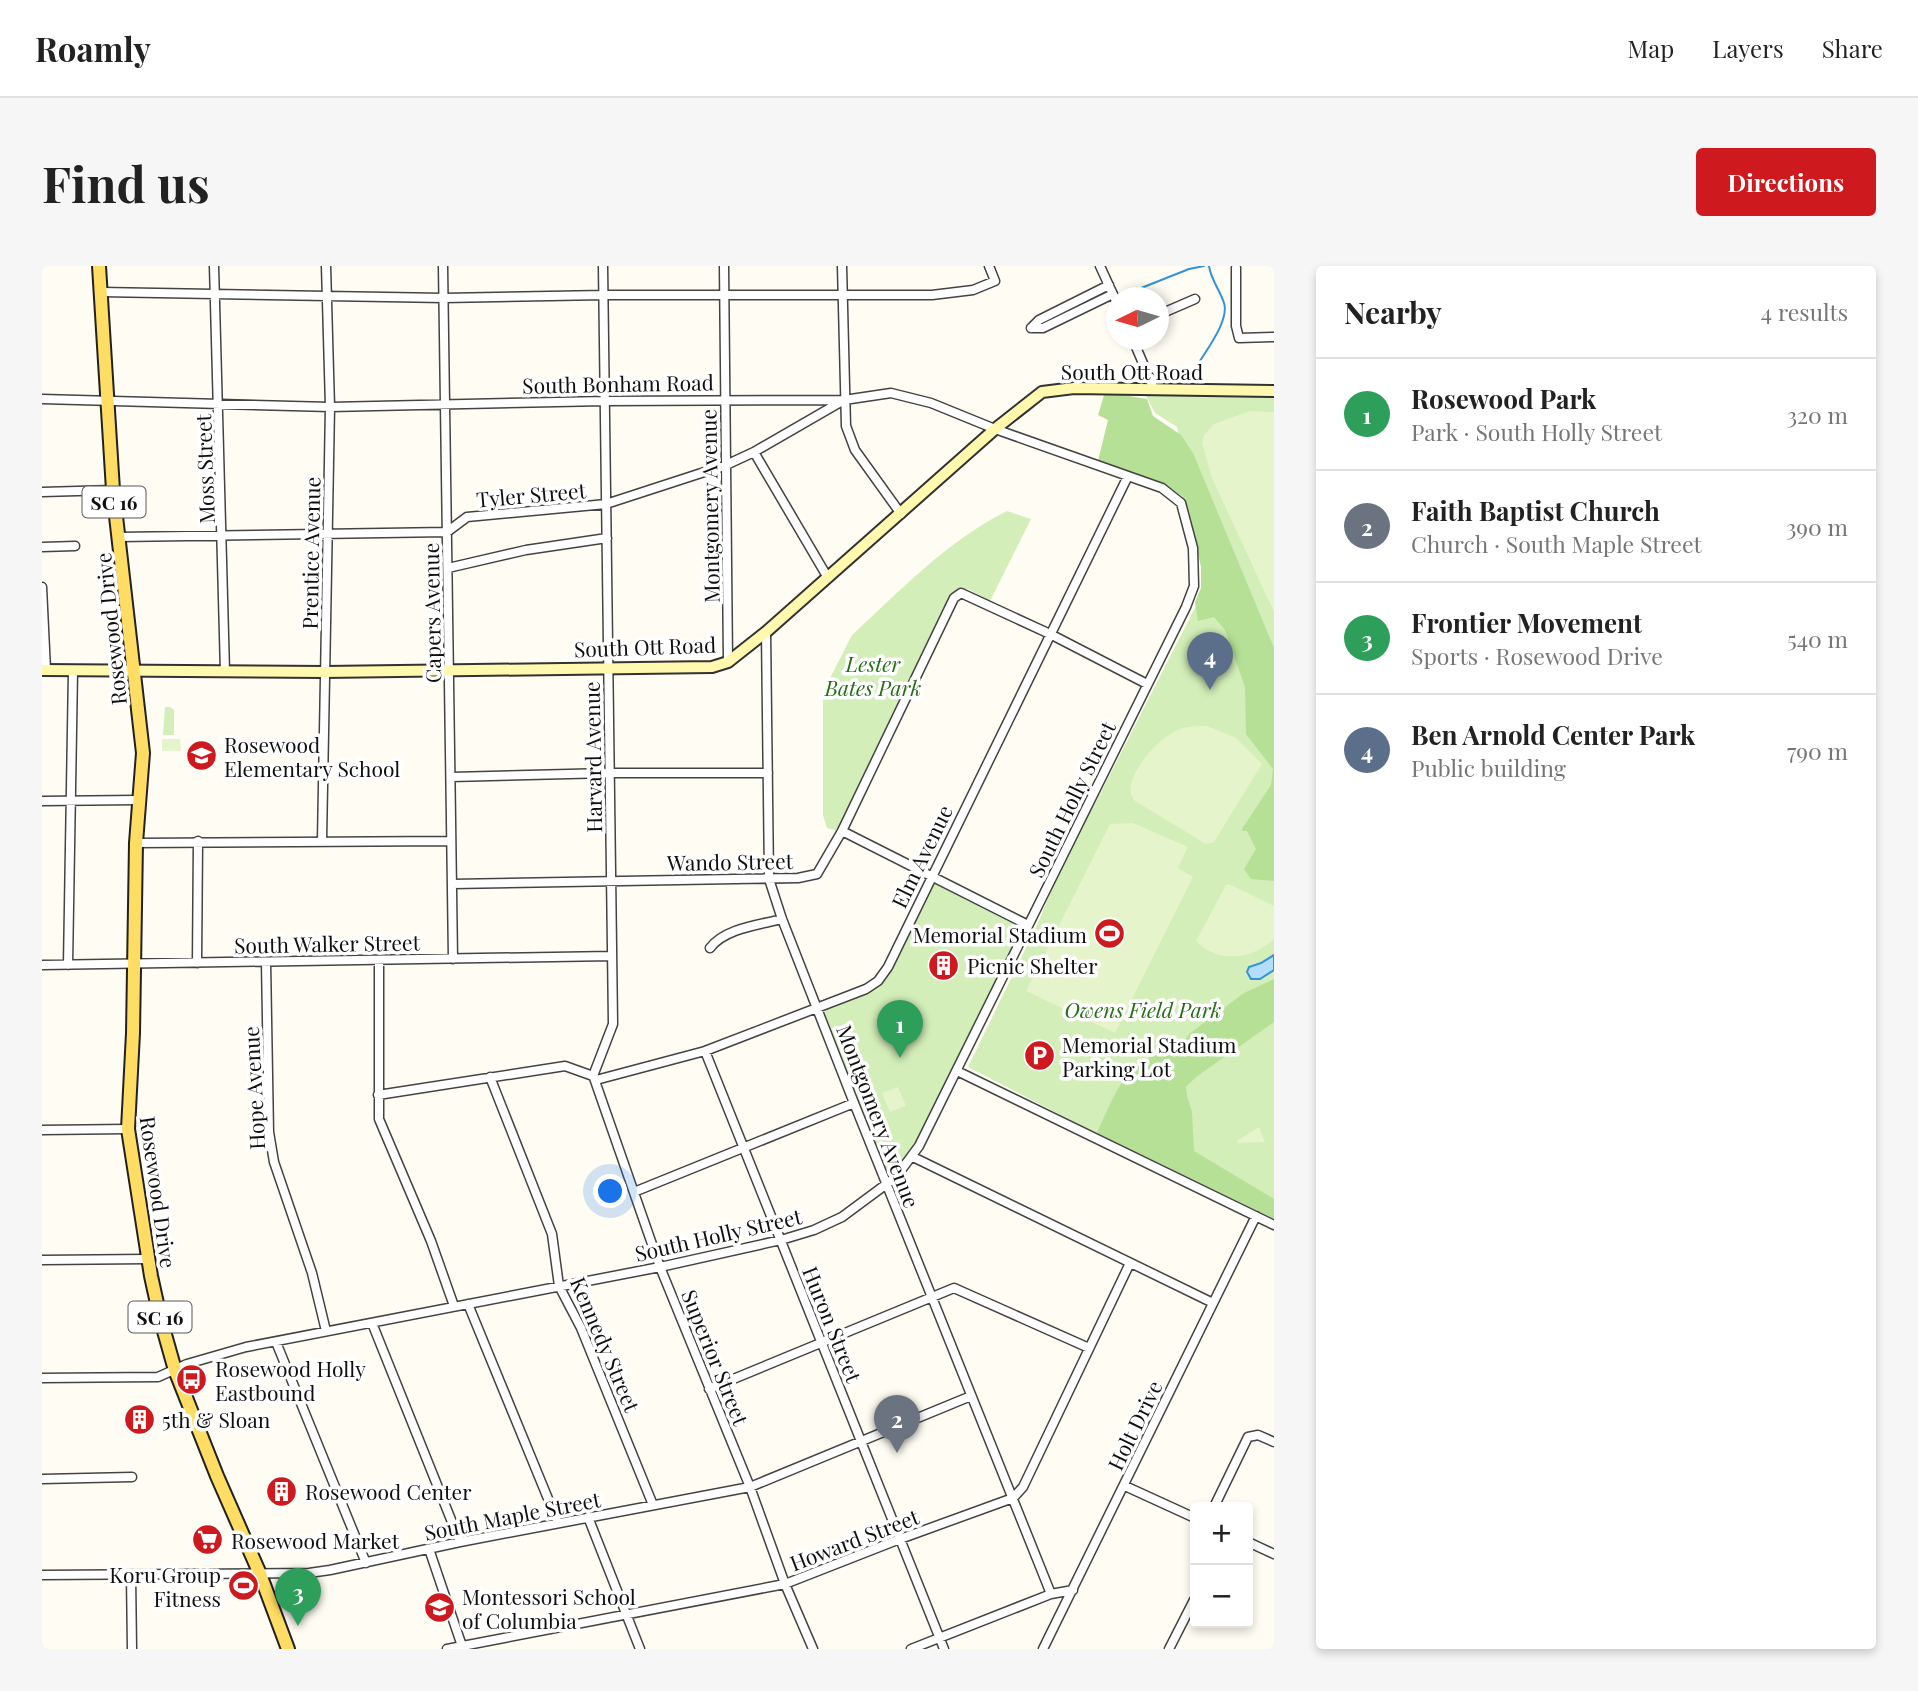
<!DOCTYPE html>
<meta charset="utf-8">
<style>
body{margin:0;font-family:"Playfair Display",serif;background:#f6f6f6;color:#222}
.controls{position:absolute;right:21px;bottom:21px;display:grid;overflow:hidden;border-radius:7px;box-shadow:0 4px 10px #0003}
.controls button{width:63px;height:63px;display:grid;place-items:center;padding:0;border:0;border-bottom:2px solid #e0e0e0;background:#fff;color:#222;font:35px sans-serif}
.compass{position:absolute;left:1064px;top:21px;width:63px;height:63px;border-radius:50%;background:#fff;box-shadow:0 4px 10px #0003;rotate:265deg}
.you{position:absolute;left:569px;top:926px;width:24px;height:24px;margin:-18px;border:5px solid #fff;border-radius:50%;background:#1a73e8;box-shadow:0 0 0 10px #1a73e833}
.badge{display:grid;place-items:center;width:46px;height:46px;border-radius:50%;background:#ce1a1e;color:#fff;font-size:23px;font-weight:700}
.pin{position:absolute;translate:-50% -58px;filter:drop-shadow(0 2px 4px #0008)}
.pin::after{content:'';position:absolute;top:37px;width:24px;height:21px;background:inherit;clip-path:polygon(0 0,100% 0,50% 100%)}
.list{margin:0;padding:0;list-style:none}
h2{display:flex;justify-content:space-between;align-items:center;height:91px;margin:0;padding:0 28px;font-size:30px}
h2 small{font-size:23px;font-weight:400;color:#767676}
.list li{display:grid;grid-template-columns:46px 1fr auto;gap:21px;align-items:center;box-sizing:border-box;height:112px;padding:0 28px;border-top:2px solid #e0e0e0}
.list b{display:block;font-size:26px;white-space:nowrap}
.list p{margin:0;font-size:23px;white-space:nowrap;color:#767676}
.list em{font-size:23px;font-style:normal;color:#767676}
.map{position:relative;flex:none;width:1232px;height:1383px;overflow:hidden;border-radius:7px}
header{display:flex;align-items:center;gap:42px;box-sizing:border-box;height:98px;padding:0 35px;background:#fff;border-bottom:2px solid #e0e0e0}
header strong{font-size:33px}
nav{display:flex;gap:38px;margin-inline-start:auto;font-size:24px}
.intro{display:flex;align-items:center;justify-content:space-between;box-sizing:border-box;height:168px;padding:0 42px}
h1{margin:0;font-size:49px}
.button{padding:18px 32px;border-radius:7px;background:#ce1a1e;color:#fff;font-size:24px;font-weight:700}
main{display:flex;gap:42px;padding:0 42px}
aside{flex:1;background:#fff;border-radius:7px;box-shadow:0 4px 10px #0003}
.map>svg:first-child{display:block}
</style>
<header>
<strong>Roamly</strong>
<nav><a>Map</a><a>Layers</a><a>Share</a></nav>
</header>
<div class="intro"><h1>Find us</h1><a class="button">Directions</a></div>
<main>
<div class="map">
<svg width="1232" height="1383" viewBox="0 0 1232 1383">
<rect width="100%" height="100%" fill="#fffdf3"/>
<path fill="#d3eeb8" d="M1103 128 1232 131V947L1125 895 1044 862 926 801 996 657 1022 593 1054 536 1164 320 1135 161 1113 147Z
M965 245 989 253 948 335 926 323 919 324 795 565 785 562 781 549V426L810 369C859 324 905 275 965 245Z
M123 441H128L132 444V469H121Z
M892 616 978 659 980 664 879 869 861 897 848 909 844 906 782 746 784 742 828 725 839 718Z"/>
<path fill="#b5e095" d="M1063 126 1105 133 1111 150 1139 169 1151 187 1232 382V615L1209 613 1202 603 1214 583 1205 565H1201L1200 563 1229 519 1231 503 1204 468 1203 421 1183 364 1172 351 1156 355 1153 336 1159 322V301L1147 246 1140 230 1120 217 1056 195 1066 154 1056 149Z
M1232 713V756L1154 811 1144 821 1145 830 1150 846 1152 885 1232 933V953L1055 867C1075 825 1084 789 1137 784L1147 768 1202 727Z"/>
<path fill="#e5f4ca" d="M1208 145 1232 146V346L1170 212 1160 177 1162 169 1172 158Z
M1165 460 1194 472 1220 498 1172 576 1164 578 1093 535C1075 515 1118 470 1138 463 1147 460 1156 460 1165 460Z
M120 473H138L139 485H120Z
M1091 557 1146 581 1136 602 1151 611 1073 767 984 725 1068 558Z
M1187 618 1232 640V673C1209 694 1177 698 1154 675L1184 619Z
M856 821 864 840 848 846 840 827Z
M1217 861 1223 876 1196 877 1195 875Z"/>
<path fill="#b2defc" stroke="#3293d9" stroke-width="2" d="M1232 689V704L1218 713H1209L1205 706 1207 701 1219 697Z"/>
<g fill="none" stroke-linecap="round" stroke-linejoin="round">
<path stroke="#3293d9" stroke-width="2" d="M1079 30 1147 3 1162 0
M1153 103C1162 87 1188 55 1182 37 1178 24 1169 14 1167 0"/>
<defs>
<path id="street" d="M172 0 183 406
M401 0 411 693
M682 0 686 396
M800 0 804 160 813 184 859 248
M1058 0 1074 35
M1194 2V60L1197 72 1232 71
M59 26 402 32 562 29H890L931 24 953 15 947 0
M1116 49 1153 33
M989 62H1001L1071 28
M989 62 997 54 1067 19
M1091 74 1112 123
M0 133 288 141 563 135 802 134 849 127 889 137 953 163 1120 222 1139 237 1151 282 1152 320 1144 341 877 880 854 911 800 951 772 964 739 974 618 1001 204 1081 145 1098 116 1111 0 1112
M712 186 786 312
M0 226 71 224
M77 271 405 266 425 251 564 238 684 199 712 186 802 134
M0 281 33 280
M406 302 484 284 565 272
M0 321 4 404
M724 366 727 613 740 653 812 837 1009 1328
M409 511 567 507H726
M0 535 96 534
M800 565 986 659
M280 574 288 141 284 0
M94 577 409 575
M410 618 756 612 775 608 800 565 912 332 919 327 1008 368 1105 418
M668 682C683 662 718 659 740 653
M337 694V853L389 975 412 1040
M224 696 227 866 232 896 270 1007 284 1065
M155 697 156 575
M0 699 570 690
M26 699 31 405
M663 785 902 1383
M915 805 1232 959
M551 810 571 758 561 0
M448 811 510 968 517 1020 539 1062 611 1239
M552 812 618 1001 708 1221 743 1318 771 1383
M554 814 663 785 824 723 836 715 846 701 1086 210
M336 829 523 800 551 810
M0 864 86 863
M871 891 1171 1037
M592 926 812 837
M0 994 106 993
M426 1038 516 1257
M330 1057 418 1276
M234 1076 324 1297
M667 1123 912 1022 1047 1082
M0 1213 90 1211
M1083 1220 1153 1252
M1172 1241 1206 1171 1216 1169 1232 1176
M546 1251 598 1383
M1206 1276 1232 1288
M387 1283 421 1383
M0 1309 267 1307 288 1304 418 1276 708 1221 929 1130
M89 1309 90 1383
M405 1383 743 1318 858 1273 971 1232 981 1221 1088 997
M869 1383 1009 1328 1031 1324
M1001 1383 1214 950
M1127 1383 1153 1332"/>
<path id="secondary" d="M0 404 283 406 670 401 686 396 724 366 953 163 1000 126 1032 122 1232 125"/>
<path id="primary" d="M57 0 71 224 101 487 94 577 91 767 86 863 109 1010 118 1051 133 1104 175 1210 218 1308 246 1383"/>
</defs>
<use href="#street" stroke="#434343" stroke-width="11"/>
<use href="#secondary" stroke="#323232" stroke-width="14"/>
<use href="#primary" stroke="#212121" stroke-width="16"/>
<use href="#street" stroke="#fff" stroke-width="8"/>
<use href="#secondary" stroke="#fff8ae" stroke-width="10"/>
<use href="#primary" stroke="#ffdc63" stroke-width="12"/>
</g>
<defs>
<symbol id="school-disc" viewBox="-11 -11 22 22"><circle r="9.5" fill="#ce1a1e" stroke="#fff"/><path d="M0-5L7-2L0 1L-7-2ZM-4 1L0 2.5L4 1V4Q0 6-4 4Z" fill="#fff"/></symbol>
<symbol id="stadium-disc" viewBox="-11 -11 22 22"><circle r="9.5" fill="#ce1a1e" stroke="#fff"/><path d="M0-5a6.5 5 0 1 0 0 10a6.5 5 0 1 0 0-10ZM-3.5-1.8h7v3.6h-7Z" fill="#fff"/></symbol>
<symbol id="building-disc" viewBox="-11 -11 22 22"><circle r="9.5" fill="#ce1a1e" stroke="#fff"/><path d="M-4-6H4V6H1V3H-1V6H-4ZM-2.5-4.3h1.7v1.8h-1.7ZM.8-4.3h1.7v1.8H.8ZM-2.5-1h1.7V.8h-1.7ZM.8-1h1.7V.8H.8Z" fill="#fff"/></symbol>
<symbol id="parking-disc" viewBox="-11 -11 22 22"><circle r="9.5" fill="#ce1a1e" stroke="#fff"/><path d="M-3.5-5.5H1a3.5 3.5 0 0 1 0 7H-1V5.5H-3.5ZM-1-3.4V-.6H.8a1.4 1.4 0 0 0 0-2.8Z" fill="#fff"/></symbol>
<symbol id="bus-disc" viewBox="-11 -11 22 22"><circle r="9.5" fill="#ce1a1e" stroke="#fff"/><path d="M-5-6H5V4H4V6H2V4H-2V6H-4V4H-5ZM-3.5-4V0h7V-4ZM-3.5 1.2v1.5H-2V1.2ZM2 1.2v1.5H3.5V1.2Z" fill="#fff"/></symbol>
<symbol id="supermarket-disc" viewBox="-11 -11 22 22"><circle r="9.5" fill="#ce1a1e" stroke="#fff"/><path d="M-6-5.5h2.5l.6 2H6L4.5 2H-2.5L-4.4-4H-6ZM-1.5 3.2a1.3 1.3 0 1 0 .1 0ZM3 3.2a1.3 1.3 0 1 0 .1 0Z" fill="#fff"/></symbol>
</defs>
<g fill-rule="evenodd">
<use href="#school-disc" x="142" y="472" width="35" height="35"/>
<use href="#stadium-disc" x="1050" y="650" width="35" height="35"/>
<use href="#building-disc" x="884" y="682" width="35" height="35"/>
<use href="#parking-disc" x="980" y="772" width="35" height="35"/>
<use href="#bus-disc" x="132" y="1096" width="35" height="35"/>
<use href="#building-disc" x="80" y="1136" width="35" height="35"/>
<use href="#building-disc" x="222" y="1208" width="35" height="35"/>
<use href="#supermarket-disc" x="148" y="1256" width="35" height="35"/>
<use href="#stadium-disc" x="184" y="1302" width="35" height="35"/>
<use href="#school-disc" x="380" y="1324" width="35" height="35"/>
</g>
<g text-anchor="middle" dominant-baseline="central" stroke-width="7" stroke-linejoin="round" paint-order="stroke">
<g fill="#fff" stroke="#585858" stroke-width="2">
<rect x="40.5" y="220.5" width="63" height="31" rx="5"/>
<rect x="86.5" y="1035.5" width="63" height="31" rx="5"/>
</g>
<g font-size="19" font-weight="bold" fill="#101010">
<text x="72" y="236">SC 16</text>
<text x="118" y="1051">SC 16</text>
</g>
<g font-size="21" fill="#101010" stroke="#fff">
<text x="1090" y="105">South Ott Road</text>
<text transform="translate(576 117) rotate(-1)">South Bonham Road</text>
<text transform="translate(162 203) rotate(-92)">Moss Street</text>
<text transform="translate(489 228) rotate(-5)">Tyler Street</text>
<text transform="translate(667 240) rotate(-91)">Montgomery Avenue</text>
<text transform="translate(268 287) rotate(-89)">Prentice Avenue</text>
<text transform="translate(389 347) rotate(-91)">Capers Avenue</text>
<text transform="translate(68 363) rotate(-96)">Rosewood Drive</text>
<text transform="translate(603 380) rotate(-2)">South Ott Road</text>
<text transform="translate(550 491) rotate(-91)">Harvard Avenue</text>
<text transform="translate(1029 533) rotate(-64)">South Holly Street</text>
<text transform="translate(879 590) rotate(-64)">Elm Avenue</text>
<text transform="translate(688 595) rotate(-1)">Wando Street</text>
<text transform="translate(285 677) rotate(-1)">South Walker Street</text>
<text transform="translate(211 822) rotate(-93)">Hope Avenue</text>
<text transform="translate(837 850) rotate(69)">Montgomery Avenue</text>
<text transform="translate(117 926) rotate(82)">Rosewood Drive</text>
<text transform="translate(676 968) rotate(-13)">South Holly Street</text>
<text transform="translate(791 1058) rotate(68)">Huron Street</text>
<text transform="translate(564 1078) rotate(67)">Kennedy Street</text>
<text transform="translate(674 1091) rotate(68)">Superior Street</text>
<text transform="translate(1092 1159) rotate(-64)">Holt Drive</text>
<text transform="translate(470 1249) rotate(-11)">South Maple Street</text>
<text transform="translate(812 1273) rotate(-21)">Howard Street</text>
</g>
<g font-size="21" font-style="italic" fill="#296f19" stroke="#fff">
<text x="831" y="397">Lester<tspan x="831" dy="24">Bates Park</tspan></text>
<text x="1101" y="743">Owens Field Park</text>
</g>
<g font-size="21" fill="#101010" stroke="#fff" text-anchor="start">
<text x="182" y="478">Rosewood<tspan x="182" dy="24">Elementary School</tspan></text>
<text x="1045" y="668" text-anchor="end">Memorial Stadium</text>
<text x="925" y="699">Picnic Shelter</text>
<text x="1020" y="778">Memorial Stadium<tspan x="1020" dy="24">Parking Lot</tspan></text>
<text x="173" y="1102">Rosewood Holly<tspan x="173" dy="24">Eastbound</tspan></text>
<text x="120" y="1153">5th &amp; Sloan</text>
<text x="263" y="1225">Rosewood Center</text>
<text x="189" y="1274">Rosewood Market</text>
<text x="179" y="1308" text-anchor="end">Koru Group<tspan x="179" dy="24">Fitness</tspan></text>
<text x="420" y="1330">Montessori School<tspan x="420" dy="24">of Columbia</tspan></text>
</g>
</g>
</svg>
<div class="controls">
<button>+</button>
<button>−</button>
</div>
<svg class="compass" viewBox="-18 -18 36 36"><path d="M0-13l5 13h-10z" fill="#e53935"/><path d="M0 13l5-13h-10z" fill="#767676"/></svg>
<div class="you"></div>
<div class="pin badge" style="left:858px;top:792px;background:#2e9e5b">1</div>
<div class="pin badge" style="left:855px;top:1187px;background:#6b7280">2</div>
<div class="pin badge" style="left:256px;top:1360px;background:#2e9e5b">3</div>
<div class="pin badge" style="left:1168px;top:424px;background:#5c6f8a">4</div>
</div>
<aside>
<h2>Nearby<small>4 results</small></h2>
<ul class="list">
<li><span class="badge" style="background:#2e9e5b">1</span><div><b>Rosewood Park</b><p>Park · South Holly Street</p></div><em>320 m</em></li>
<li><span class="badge" style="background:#6b7280">2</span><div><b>Faith Baptist Church</b><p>Church · South Maple Street</p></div><em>390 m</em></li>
<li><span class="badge" style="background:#2e9e5b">3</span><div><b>Frontier Movement</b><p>Sports · Rosewood Drive</p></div><em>540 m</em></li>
<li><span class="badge" style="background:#5c6f8a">4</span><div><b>Ben Arnold Center Park</b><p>Public building</p></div><em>790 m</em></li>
</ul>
</aside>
</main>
